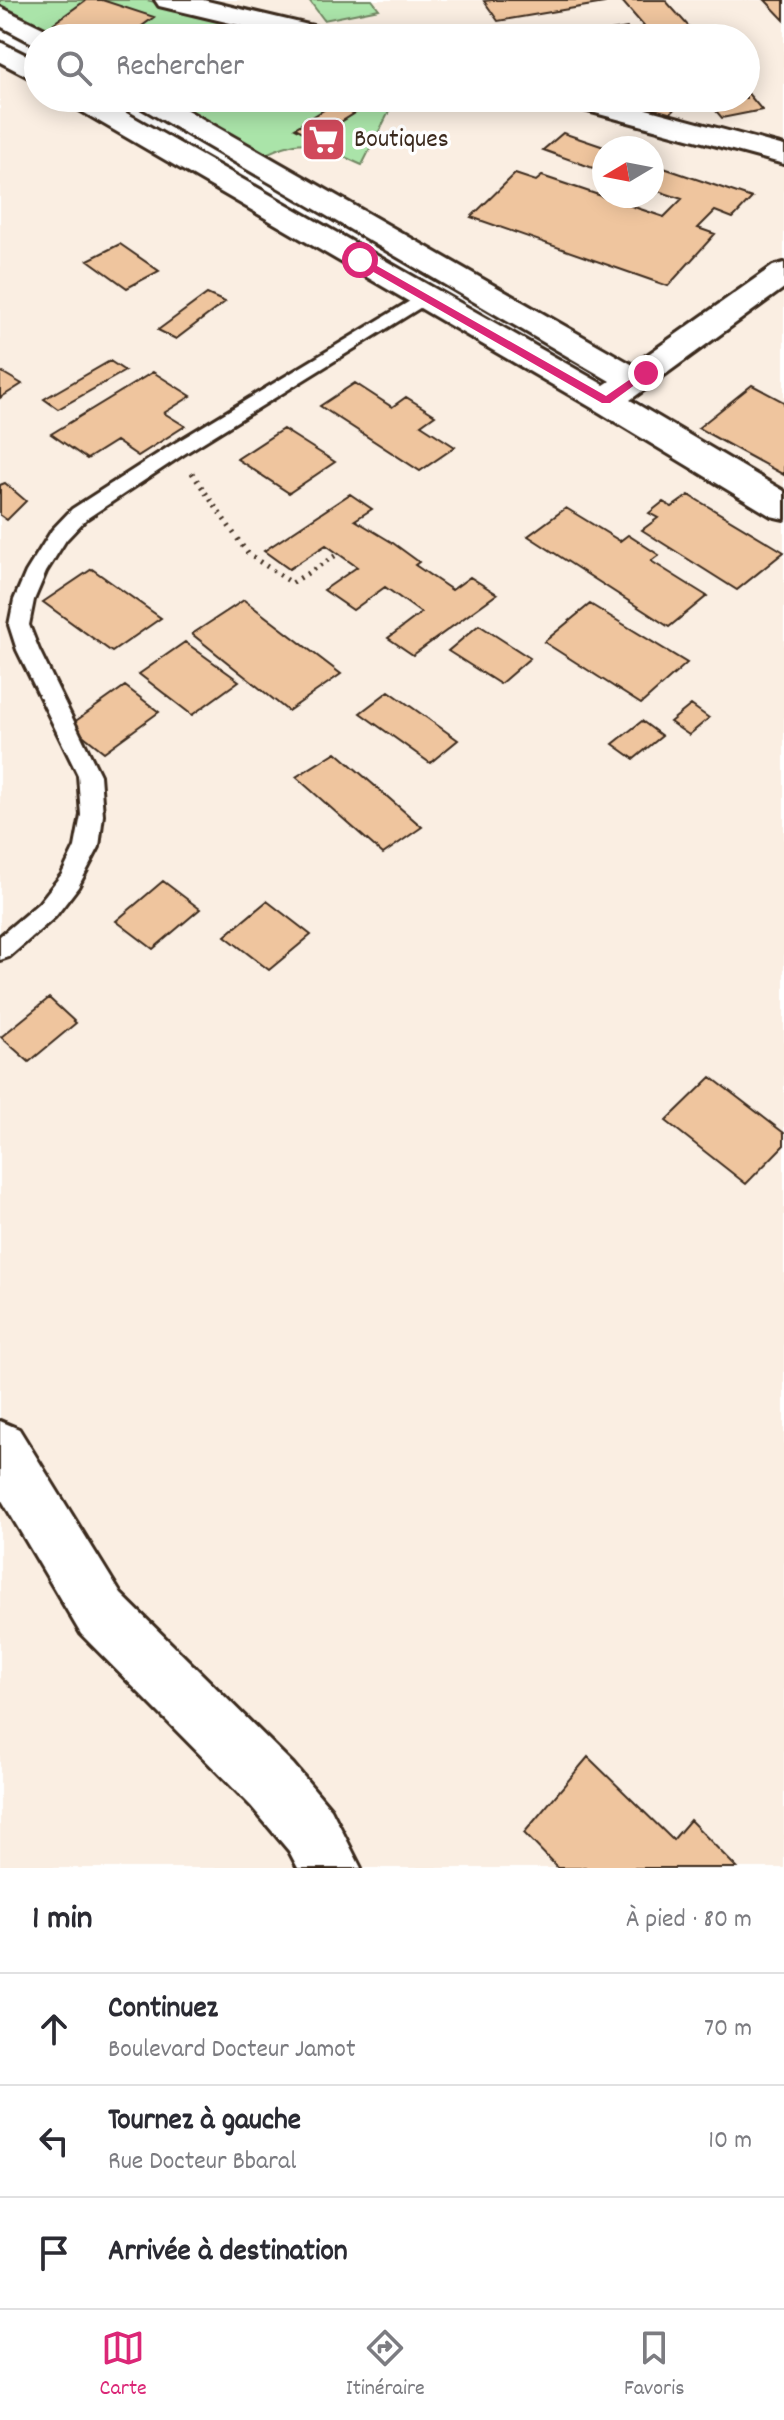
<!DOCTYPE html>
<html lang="fr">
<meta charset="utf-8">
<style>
body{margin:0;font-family:Dekko,sans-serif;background:#f7f7f7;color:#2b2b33}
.compass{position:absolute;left:592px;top:136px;width:72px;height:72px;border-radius:50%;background:#fff;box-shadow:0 4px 20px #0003;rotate:260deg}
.stop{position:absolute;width:24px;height:24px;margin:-18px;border:6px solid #db2777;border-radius:50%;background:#fff}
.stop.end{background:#db2777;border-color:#fff;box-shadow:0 2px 8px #0008}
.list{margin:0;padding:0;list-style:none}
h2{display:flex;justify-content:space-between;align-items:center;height:104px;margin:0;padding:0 32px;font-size:34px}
h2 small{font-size:26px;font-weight:400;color:#7c7c81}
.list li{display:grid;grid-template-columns:52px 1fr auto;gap:24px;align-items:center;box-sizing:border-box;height:112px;padding:0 32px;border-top:2px solid #e1e1e2}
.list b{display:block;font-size:30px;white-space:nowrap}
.list p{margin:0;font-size:26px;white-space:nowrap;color:#7c7c81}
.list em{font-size:26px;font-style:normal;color:#7c7c81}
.icon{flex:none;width:44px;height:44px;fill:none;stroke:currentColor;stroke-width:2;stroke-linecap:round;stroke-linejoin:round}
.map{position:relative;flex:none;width:784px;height:1868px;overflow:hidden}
.search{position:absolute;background:#fff;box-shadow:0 4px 20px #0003;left:24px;right:24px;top:24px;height:88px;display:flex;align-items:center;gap:20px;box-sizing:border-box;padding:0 28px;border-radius:44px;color:#7c7c81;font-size:30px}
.sheet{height:440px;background:#fff}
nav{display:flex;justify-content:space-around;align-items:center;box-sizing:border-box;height:112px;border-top:2px solid #e1e1e2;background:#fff;font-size:22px;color:#7c7c81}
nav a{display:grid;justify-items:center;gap:4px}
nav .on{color:#db2777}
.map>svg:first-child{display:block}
</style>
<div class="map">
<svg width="784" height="1868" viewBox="0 0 784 1868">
<rect width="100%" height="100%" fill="#fff"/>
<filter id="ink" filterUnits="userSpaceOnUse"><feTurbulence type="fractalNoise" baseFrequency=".0125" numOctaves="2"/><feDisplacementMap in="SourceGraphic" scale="16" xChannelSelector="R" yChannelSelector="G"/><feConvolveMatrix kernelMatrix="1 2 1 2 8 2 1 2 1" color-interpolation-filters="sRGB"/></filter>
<g filter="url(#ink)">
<path fill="#faeee2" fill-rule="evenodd" d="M0 0H784V494L622 390 645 374 158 98H746V38H54L0 7ZM604 148H652V196H604Z
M0 64 38 85V98H60L111 127 509 355 784 523V1868H0Z"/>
<path fill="#aae4a9" stroke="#728764" stroke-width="2" d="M0 0H147L293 38H54L0 7Z
M309 0H372L379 9 324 20Z
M158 98H396L362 165C316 145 309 132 260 157Z"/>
<path fill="#efc59e" stroke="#3b2a1e" stroke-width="2" d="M86 0H102L154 17 126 38H101L54 23Z
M492 0H601L604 3 498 21 484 1Z
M621 0H665L699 38H654Z
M765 0H784V20Z
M461 28 497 38H451Z
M627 28 635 38 582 36Z
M746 91 762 110 722 118 705 98H746Z
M343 98H354L368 105 315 138 295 128Z
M614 98H683L670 114Z
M563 133 607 148H604V172L543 150Z
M652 164 752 198 733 218 715 211 698 228 715 234 668 286 471 217 515 174 536 181 542 176 664 217 682 199 652 189Z
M120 244 159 271 127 288 88 260Z
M207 294 225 302 176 339 158 330Z
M110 361 125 371 58 409 44 399Z
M0 371 22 384 0 398Z
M153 372 191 396 164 413 185 426 138 456 116 441 87 459 51 434Z
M355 383 392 407 406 397 435 415 421 425 455 447 420 471 320 406Z
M752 385 784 402V475L698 428Z
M283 429 335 462 289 493 237 459Z
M5 483 26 501 7 520 0 515V485Z
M350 494 372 509 355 520 393 543 419 562 415 565 452 590 470 577 497 594 413 655 388 638 421 613 385 587 353 610 324 590 357 567 326 545 289 569 264 551Z
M689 495 784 552 737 590 642 530 658 518 649 513 663 502 672 507Z
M566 508 620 541 628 535 659 555 651 561 707 596 669 627 528 536Z
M92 569 161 618 112 652 43 602Z
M244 600 341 674 288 711 192 634Z
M590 604 687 663 641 704 544 642Z
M479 625 530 658 500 684 448 651Z
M185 642 239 681 192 715 139 674Z
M125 686 159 712 104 752 70 725Z
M389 691 458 740 430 763 360 713Z
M691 705 709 718 689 735 670 722Z
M642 721 662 736 634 759 613 744Z
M336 752 422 827 383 854 296 777Z
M163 881 200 909 153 949 116 921Z
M267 901 311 935 269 970 225 936Z
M49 998 76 1023 29 1062 1 1037Z
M711 1077 784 1133V1145L746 1184 666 1121Z
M588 1757 673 1840 690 1820 737 1868H558L524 1833Z"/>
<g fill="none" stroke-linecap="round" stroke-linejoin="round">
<defs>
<path id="service" d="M425 292 431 293 434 297 431 301 184 454 86 519 66 540 46 572 34 600 29 625 39 650 100 775 103 815 99 847 78 887 55 917 9 957 0 960V936L39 903 62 874 75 847 81 815 78 775 17 650 9 625 14 600 26 572 52 530 72 509 170 446Z"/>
<path id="minor" d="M155 0H203L338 32 342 38H293L159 6Z
M0 7 51 32 55 38H38V46L0 26Z
M0 42 38 61V82L0 62Z
M64 98H100L604 385 610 381 135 104 130 98H166L633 365 773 266 784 263V288L630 400 784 491V519L771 516 594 409 69 104Z
M557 98H605L784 146V164L562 104Z
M0 1421 19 1429 121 1594 293 1764 331 1809 361 1868H298L289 1851 251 1806 81 1634 0 1497Z"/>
</defs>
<use href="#service" stroke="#3b2a1e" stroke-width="6"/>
<use href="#minor" stroke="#3b2a1e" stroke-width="6"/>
<path stroke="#3b2a1e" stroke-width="5" stroke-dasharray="2 6" stroke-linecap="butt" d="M192 473 248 554 292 583 338 554"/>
<use href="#service" fill="#fff" fill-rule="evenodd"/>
<use href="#minor" fill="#fff" fill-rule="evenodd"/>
</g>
</g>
<path fill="#db2777" d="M356 258H363L606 396 642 371 651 373 610 403H602L356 262Z"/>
<defs>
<symbol id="supermarket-square" viewBox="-11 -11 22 22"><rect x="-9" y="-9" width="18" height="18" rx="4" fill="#d1495b" stroke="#fff"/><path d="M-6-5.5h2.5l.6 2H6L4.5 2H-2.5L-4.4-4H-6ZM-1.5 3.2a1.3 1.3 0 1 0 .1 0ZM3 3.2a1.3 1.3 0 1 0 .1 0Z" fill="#fff"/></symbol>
</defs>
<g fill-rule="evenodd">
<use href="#supermarket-square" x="298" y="114" width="51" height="51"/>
</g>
<g text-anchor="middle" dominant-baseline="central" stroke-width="7" stroke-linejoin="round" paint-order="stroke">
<g font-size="26" fill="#3b2a1e" stroke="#fff" text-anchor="start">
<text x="354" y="140">Boutiques</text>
</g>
</g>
</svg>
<svg class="compass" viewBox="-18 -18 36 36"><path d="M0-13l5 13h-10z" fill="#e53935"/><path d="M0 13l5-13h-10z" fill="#7c7c81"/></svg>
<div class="stop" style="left:360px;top:260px"></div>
<div class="stop end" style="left:646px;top:373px"></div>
<div class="search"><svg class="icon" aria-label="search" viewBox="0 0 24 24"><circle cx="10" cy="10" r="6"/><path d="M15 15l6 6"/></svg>Rechercher</div>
</div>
<section class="sheet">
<h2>1 min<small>À pied · 80 m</small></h2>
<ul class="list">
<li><svg class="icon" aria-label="ahead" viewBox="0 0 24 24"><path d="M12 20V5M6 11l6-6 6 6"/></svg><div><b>Continuez</b><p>Boulevard Docteur Jamot</p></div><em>70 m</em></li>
<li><svg class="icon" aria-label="left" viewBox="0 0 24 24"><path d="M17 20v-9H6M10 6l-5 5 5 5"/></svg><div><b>Tournez à gauche</b><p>Rue Docteur Bbaral</p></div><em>10 m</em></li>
<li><svg class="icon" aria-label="arrive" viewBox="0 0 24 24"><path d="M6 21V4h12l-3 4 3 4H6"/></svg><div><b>Arrivée à destination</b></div></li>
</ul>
</section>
<nav>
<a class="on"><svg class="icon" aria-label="map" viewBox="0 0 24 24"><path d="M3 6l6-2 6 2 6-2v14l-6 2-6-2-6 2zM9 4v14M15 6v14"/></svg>Carte</a>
<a><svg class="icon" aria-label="directions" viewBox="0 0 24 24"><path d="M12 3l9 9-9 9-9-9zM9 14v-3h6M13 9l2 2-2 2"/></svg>Itinéraire</a>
<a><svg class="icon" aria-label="saved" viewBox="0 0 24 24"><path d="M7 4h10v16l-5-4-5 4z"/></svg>Favoris</a>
</nav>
